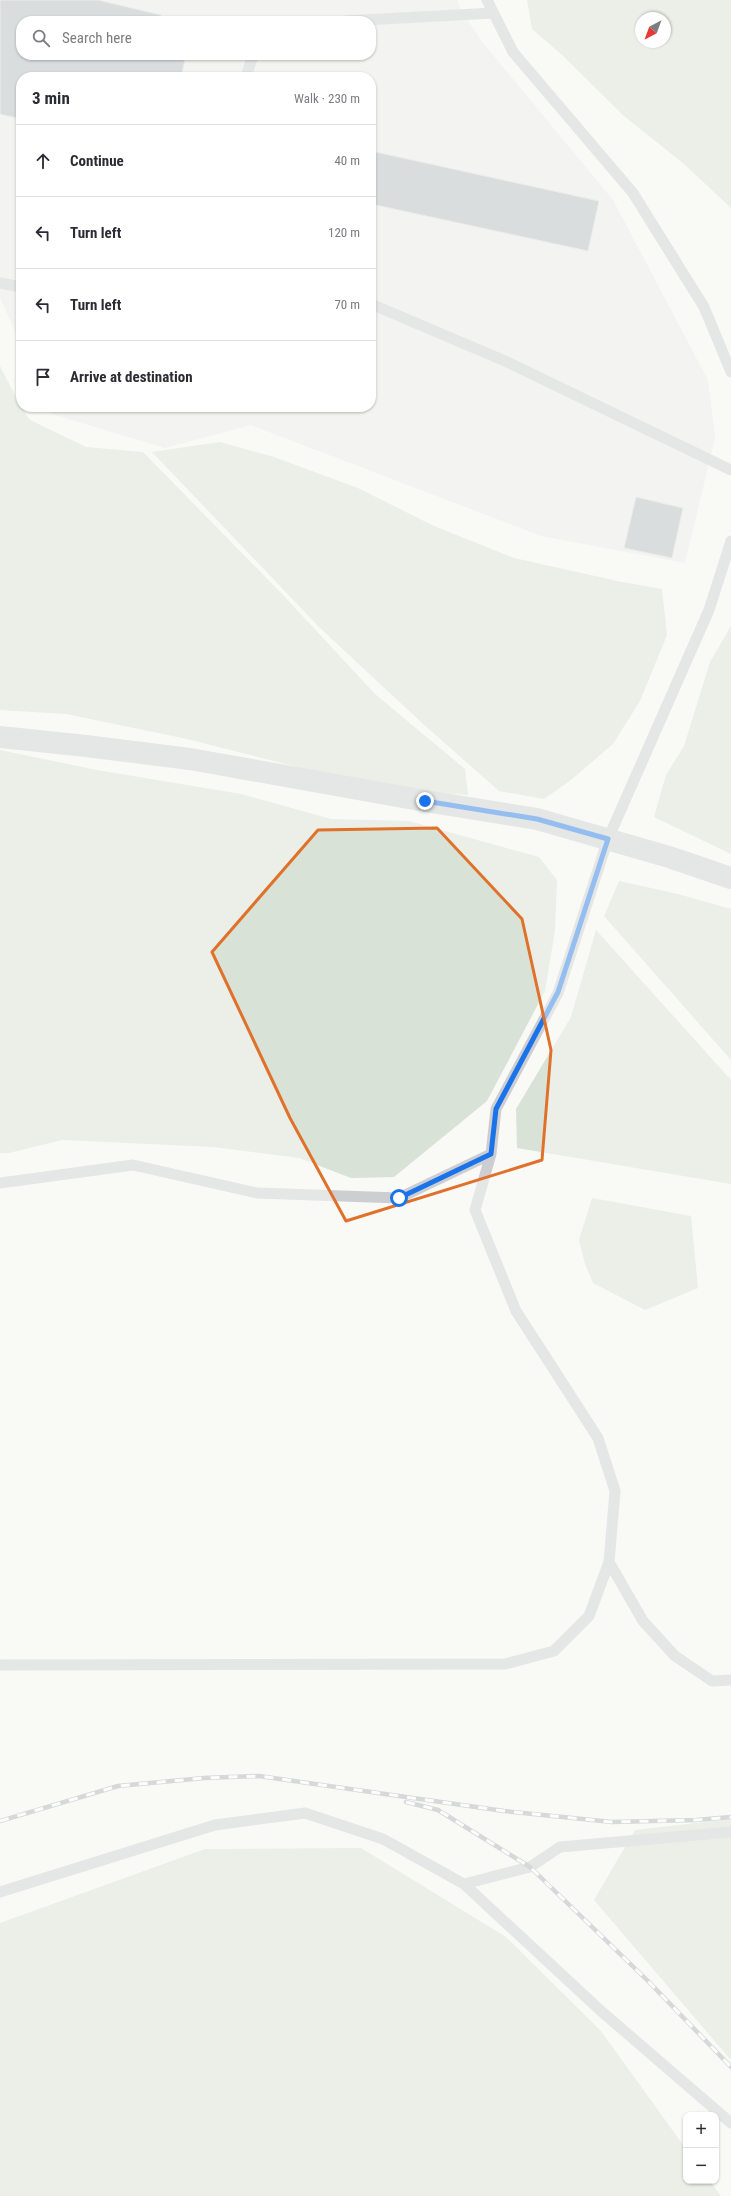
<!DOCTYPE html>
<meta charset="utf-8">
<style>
body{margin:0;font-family:"Roboto Condensed",sans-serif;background:#f2f2f3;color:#2b2b33}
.controls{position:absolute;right:12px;bottom:12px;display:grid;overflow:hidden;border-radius:8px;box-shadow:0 1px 3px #0004}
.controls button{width:36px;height:36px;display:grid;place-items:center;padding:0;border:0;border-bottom:1px solid #e1e1e2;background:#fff;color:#2b2b33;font:20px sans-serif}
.compass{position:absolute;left:635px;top:12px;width:36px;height:36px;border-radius:50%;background:#fff;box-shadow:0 1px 3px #0004;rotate:221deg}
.stop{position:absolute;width:12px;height:12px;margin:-9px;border:3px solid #1a73e8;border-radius:50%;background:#fff}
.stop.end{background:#1a73e8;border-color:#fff;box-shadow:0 1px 4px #0008}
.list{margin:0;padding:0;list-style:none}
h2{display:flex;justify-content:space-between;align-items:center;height:52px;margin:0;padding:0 16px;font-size:17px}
h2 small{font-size:13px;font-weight:400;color:#7c7c81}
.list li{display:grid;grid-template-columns:26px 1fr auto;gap:12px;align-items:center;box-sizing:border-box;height:72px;padding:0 16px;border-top:1px solid #e1e1e2}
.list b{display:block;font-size:15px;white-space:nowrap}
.list em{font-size:13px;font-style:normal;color:#7c7c81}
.icon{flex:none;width:22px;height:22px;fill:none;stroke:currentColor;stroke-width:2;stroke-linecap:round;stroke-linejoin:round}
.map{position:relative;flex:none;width:731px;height:2196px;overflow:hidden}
.search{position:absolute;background:#fff;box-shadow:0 1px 3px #0004;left:16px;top:16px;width:360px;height:44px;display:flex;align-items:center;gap:10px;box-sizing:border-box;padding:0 14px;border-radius:16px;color:#7c7c81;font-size:15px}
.panel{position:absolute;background:#fff;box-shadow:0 1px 3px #0004;left:16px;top:72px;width:360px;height:340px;border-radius:16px}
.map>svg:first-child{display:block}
</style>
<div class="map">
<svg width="731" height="2196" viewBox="0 0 731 2196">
<rect width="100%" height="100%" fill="#f9f9f6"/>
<path fill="#eaeaea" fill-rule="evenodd" d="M0 0H457L462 12 484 44 613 200 708 380 715 438 685 563 541 536 251 425 165 448 52 414 49 407H371V77H21V344L0 298ZM21 21H371V55H21Z"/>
<path fill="#d9e2d7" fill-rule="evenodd" d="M527 0H731V208L684 164 624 116 562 55 532 29ZM641 18H665V42H641Z
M0 366 21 407 30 420 86 447 143 452 284 596 375 694 465 769 468 795 410 791 305 769 187 739 66 714 0 710Z
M220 442 274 457 358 488 434 526 514 558 622 582 662 589 667 635 640 701 613 744 571 780 544 799 499 791 422 723 320 628 152 452Z
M731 626V854L654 817 666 775 684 746 710 662Z
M0 750 97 770 241 794 331 819 409 821 539 857 557 880 555 931 545 991 487 1101 394 1177 351 1178 299 1158 214 1147 62 1140 9 1153H0Z
M619 881 678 894 731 909V1060L604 916Z
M596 930 731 1080V1184L517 1148 516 1109 571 1017Z
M592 1198 691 1216 698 1288 645 1310 593 1283 585 1264 579 1240Z
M731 1819V2060L594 1900 635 1830Z
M361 1848 506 1937 601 2031 686 2149V2181H710L721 2196H0V1923L205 1849Z"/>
<path fill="#b4bac2" stroke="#dbdbd9" d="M0 0H98L161 15V21H21V55H186L181 77H21V119L0 114Z
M371 151 599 201 588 251 371 204Z
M636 497 683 508 672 558 624 548Z"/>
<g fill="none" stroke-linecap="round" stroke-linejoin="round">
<path stroke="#ccced2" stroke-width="11" d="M487 0 513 52 633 193 704 307 731 372
M346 21 493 13
M246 77 253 55
M0 283 21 287
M371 304 505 361 731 470
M0 1183 133 1165 257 1193 399 1198 491 1154
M609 1562 643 1621 675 1656 712 1681 731 1680
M0 1665 505 1664 554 1651 589 1616 609 1562 615 1491 598 1438 516 1311 475 1210 491 1154 496 1109 558 993 608 839 709 610 731 541
M464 1884 530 1867 560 1847 731 1832
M0 1892 215 1825 305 1813 383 1839 464 1884 601 2011 731 2123"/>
<path stroke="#ccced2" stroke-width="22" d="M0 737 86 746 190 759 425 801 537 819 669 857 731 878"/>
<defs>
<path id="rail" d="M406 1802 438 1810 530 1867 648 1981 731 2067
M0 1821 118 1786 204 1778 259 1776 504 1811 612 1822 696 1820 731 1817"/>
</defs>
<use href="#rail" stroke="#aaafb7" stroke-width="4.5"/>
<use href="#rail" stroke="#fff" stroke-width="3" stroke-dasharray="9" stroke-linecap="butt"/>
</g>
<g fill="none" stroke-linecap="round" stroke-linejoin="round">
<path stroke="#1a73e8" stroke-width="5" d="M399 1198 491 1154 496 1109 558 992 608 839 537 819 425 801"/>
</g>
<path d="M0 0H731V2196H0ZM437 828 522 919 551 1050 542 1160 346 1221 290 1118 212 952 318 830Z" fill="#f9f9f6" fill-opacity=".55" fill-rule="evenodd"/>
<path fill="none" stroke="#e0712b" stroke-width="3" stroke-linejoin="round" d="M437 828 522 919 551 1050 542 1160 346 1221 290 1118 212 952 318 830Z"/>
</svg>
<div class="controls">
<button>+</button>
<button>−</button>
</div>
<svg class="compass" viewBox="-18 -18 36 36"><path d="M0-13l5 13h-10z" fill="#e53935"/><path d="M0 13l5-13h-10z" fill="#7c7c81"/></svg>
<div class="stop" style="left:399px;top:1198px"></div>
<div class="stop end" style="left:425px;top:801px"></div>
<div class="search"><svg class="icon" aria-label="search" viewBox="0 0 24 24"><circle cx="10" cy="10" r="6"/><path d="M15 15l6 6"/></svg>Search here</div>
<section class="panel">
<h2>3 min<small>Walk · 230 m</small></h2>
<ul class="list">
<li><svg class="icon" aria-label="ahead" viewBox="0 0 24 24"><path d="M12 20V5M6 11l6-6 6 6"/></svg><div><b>Continue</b></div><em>40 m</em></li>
<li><svg class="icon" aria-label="left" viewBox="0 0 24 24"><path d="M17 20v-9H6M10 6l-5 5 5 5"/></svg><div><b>Turn left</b></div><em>120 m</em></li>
<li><svg class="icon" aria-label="left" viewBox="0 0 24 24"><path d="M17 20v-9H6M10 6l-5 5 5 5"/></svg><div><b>Turn left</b></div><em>70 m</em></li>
<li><svg class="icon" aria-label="arrive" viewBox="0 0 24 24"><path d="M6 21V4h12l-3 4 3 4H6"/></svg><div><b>Arrive at destination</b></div></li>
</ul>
</section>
</div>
